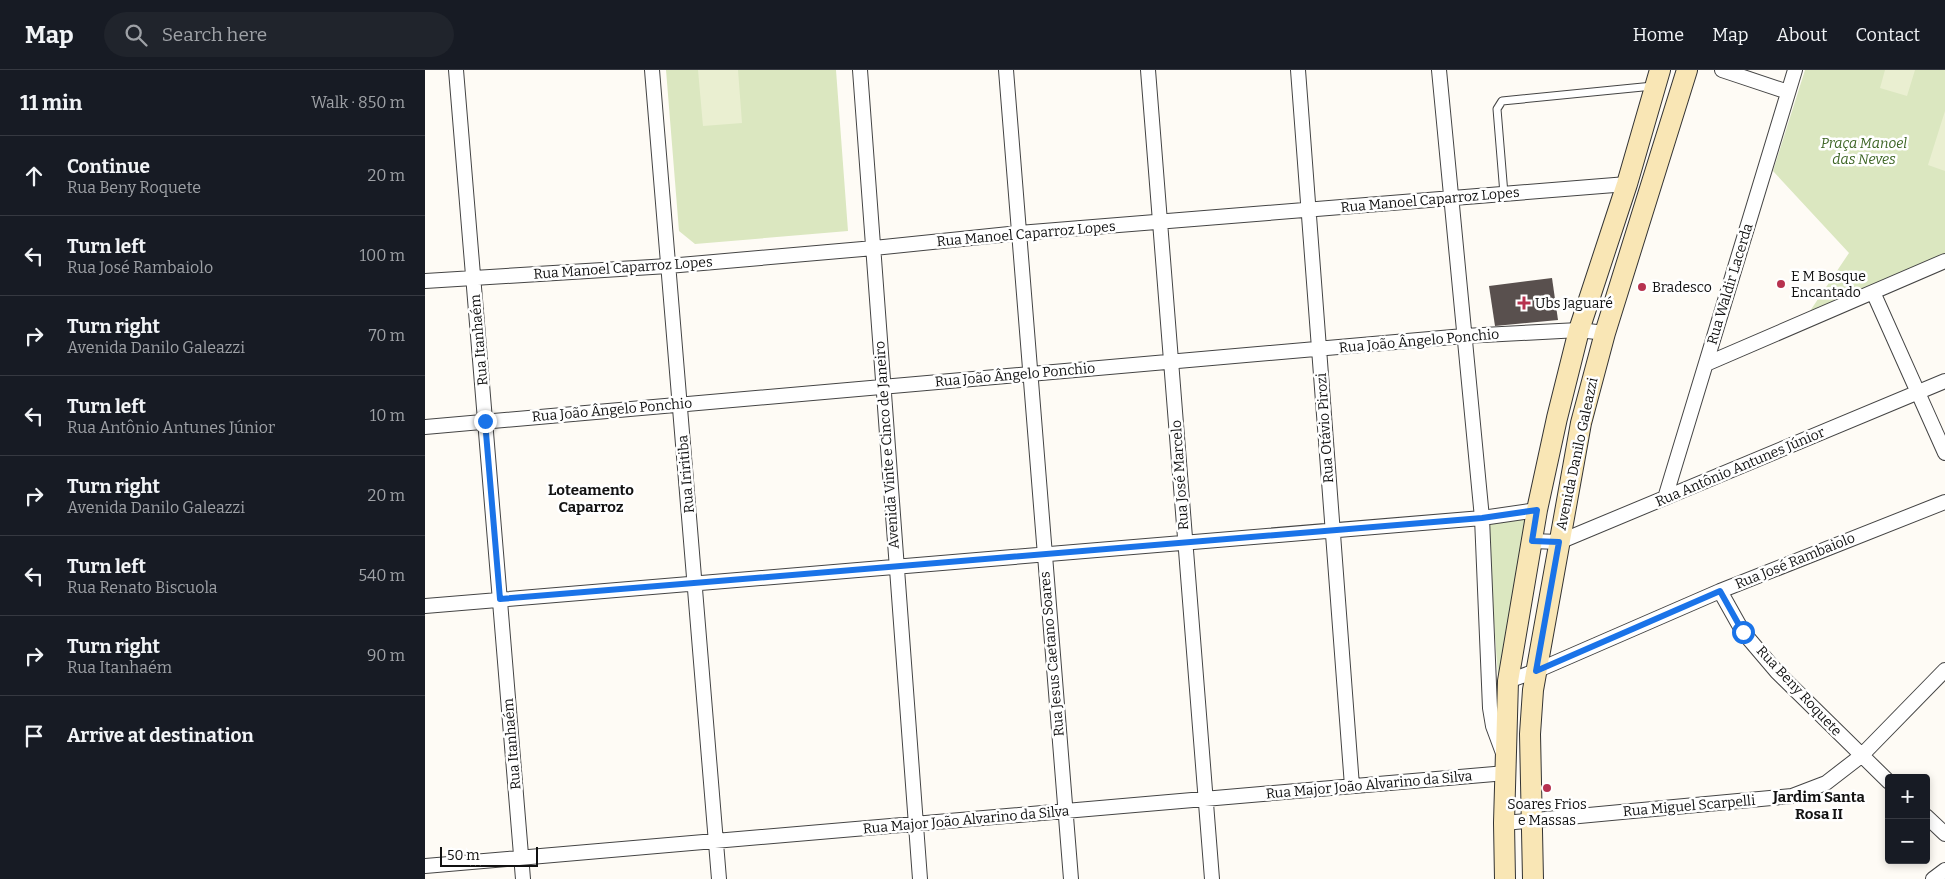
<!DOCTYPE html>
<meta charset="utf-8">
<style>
body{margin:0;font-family:Bitter,serif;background:#20242c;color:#f1f3f6}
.controls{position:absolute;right:15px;bottom:15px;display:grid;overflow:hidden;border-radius:5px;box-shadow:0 2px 8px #0003}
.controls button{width:45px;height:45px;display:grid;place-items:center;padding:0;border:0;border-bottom:1px solid #363941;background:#171b24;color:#f1f3f6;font:25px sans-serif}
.scale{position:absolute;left:15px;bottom:12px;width:98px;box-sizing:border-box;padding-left:5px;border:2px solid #111;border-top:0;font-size:14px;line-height:18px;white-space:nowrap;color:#111;-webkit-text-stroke:4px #fff;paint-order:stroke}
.stop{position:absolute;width:15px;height:15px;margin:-11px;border:4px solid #1a73e8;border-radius:50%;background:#fff}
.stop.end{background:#1a73e8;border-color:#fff;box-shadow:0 1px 5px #0008}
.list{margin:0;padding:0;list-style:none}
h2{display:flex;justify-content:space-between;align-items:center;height:65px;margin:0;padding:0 20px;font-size:21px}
h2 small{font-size:16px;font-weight:400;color:#9ea1a6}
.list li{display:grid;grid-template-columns:32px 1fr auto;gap:15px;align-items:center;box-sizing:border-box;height:80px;padding:0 20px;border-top:1px solid #363941}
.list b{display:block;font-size:19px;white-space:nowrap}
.list p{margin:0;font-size:16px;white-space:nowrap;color:#9ea1a6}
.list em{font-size:16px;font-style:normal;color:#9ea1a6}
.icon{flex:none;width:28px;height:28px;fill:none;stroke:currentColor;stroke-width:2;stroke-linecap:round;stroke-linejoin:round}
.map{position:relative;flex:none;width:1520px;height:809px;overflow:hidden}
header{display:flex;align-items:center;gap:30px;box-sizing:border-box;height:70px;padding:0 25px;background:#171b24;border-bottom:1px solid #363941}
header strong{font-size:24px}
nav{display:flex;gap:28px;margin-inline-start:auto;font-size:18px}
.search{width:350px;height:45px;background:#20242c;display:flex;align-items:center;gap:12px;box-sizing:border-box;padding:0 18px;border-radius:28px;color:#9ea1a6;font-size:19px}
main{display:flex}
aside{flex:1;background:#171b24}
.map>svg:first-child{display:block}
</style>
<header>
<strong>Map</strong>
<div class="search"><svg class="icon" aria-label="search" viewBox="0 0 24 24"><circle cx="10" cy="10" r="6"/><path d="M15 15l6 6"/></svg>Search here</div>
<nav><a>Home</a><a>Map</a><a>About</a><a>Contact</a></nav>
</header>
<main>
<aside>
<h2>11 min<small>Walk · 850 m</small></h2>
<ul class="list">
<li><svg class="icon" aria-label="ahead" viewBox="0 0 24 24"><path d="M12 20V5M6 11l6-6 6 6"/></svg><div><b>Continue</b><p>Rua Beny Roquete</p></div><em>20 m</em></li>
<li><svg class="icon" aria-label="left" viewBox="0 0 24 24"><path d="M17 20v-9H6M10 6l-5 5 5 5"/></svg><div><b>Turn left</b><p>Rua José Rambaiolo</p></div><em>100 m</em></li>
<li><svg class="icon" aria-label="right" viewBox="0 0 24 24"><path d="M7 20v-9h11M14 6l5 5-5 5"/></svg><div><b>Turn right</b><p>Avenida Danilo Galeazzi</p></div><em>70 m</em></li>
<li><svg class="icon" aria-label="left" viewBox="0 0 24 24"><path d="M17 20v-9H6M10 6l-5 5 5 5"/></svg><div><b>Turn left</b><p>Rua Antônio Antunes Júnior</p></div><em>10 m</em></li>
<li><svg class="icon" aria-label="right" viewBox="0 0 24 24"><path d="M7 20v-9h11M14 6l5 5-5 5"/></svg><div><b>Turn right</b><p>Avenida Danilo Galeazzi</p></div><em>20 m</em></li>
<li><svg class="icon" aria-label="left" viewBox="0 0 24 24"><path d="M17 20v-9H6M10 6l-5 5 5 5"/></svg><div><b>Turn left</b><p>Rua Renato Biscuola</p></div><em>540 m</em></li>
<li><svg class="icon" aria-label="right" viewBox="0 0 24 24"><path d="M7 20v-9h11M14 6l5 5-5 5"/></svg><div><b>Turn right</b><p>Rua Itanhaém</p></div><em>90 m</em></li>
<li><svg class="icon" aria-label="arrive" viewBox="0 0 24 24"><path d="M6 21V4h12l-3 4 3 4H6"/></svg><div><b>Arrive at destination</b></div></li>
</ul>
</aside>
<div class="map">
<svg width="1520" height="809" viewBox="0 0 1520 809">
<rect width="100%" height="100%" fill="#fefbf5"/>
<path fill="#dbe7c0" d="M241 0H411L423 161 270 174 254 161Z
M1380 0H1520V185L1383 244 1424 183 1348 101Z
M1098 446 1102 454 1078 609 1073 606 1062 457 1072 451Z"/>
<path fill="#eaefd1" d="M273 0H313L317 53 278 56Z
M1460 0H1490L1482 26 1455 18Z
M1520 41V101L1503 95Z"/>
<path fill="#59504e" d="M1127 208 1133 250 1070 256 1064 216Z"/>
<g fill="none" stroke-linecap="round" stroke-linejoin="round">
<defs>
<path id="service" d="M1079 124 1072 39 1077 31 1228 16"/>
<path id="minor" d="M31 0 98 809
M227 0 294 809
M435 0 495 809
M581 0 646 809
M723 0 787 809
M873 0 927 716
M1014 0 1057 448 1065 638 1068 656 1078 683
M1297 0 1363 22
M0 211 243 196 449 178 594 163 1202 114
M1448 222 1520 383
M1281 294 1520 191
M0 357 1039 266 1154 260 1180 263
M1240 428 1370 0
M1107 471 1134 472 1520 311
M1295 521 1318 562 1352 602 1464 712
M0 536 1057 448 1112 440
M1083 611 1111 601 1295 521 1520 432
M1501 746 1520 764
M1079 753 1367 726 1401 713 1436 686 1520 600
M0 796 1081 703
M1508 809 1520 800"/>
<path id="secondary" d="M1080 809 1079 753 1083 611 1112 440 1132 348 1154 260 1202 114 1235 0
M1108 809 1105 664 1108 620 1156 353 1180 263 1262 0"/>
</defs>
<use href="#service" stroke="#444" stroke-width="9"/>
<use href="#minor" stroke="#444" stroke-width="16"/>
<use href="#secondary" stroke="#333" stroke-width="22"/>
<use href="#service" stroke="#fff" stroke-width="7"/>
<use href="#minor" stroke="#fff" stroke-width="14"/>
<use href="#secondary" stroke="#f9e6b5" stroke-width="20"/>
</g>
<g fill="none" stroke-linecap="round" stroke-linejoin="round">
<path stroke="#1a73e8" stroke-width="6" d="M60 351 75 529 1057 448 1112 440 1107 471 1134 472 1111 601 1295 521 1318 562"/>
</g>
<g fill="#b7324f" stroke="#fff" stroke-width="2">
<circle cx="1356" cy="214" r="5"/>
<circle cx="1217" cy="217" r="5"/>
<path d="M1096.5 225.5h5v5h5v5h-5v5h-5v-5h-5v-5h5z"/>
<circle cx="1122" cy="718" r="5"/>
</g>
<g text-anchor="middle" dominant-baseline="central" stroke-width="5" stroke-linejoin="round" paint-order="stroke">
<g font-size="14" font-style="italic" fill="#3d6525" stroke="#fff">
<text x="1439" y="73">Praça Manoel<tspan x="1439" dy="16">das Neves</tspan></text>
</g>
<g font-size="14" fill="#111" stroke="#fff">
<text transform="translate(1005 130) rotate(-5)">Rua Manoel Caparroz Lopes</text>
<text transform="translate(601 164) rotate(-5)">Rua Manoel Caparroz Lopes</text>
<text transform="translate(198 198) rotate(-4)">Rua Manoel Caparroz Lopes</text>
<text transform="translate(1305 214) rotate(-73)">Rua Waldir Lacerda</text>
<text transform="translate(54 270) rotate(-95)">Rua Itanhaém</text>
<text transform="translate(994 271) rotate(-5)">Rua João Ângelo Ponchio</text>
<text transform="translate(590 305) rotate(-5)">Rua João Ângelo Ponchio</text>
<text transform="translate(187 340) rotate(-5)">Rua João Ângelo Ponchio</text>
<text transform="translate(900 358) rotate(-94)">Rua Otávio Pirozi</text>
<text transform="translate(462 375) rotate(-94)">Avenida Vinte e Cinco de Janeiro</text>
<text transform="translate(1152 384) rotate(-78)">Avenida Danilo Galeazzi</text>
<text transform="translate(1315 397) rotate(-23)">Rua Antônio Antunes Júnior</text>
<text transform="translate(261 404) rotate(-95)">Rua Iriritiba</text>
<text transform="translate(755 405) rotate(-94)">Rua José Marcelo</text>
<text transform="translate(1370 491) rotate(-22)">Rua José Rambaiolo</text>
<text transform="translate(627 584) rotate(-95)">Rua Jesus Caetano Soares</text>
<text transform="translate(1374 621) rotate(47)">Rua Beny Roquete</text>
<text transform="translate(87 674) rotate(-95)">Rua Itanhaém</text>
<text transform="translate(944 715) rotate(-5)">Rua Major João Alvarino da Silva</text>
<text transform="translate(1264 736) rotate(-5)">Rua Miguel Scarpelli</text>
<text transform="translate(541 750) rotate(-5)">Rua Major João Alvarino da Silva</text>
</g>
<g font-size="14" fill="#111" stroke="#fff" text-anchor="start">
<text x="1366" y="206">E M Bosque<tspan x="1366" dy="16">Encantado</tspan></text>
<text x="1227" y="217">Bradesco</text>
<text x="1110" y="233">Ubs Jaguaré</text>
<text x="1122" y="734" text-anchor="middle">Soares Frios<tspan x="1122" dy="16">e Massas</tspan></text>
</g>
<g font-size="15" font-weight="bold" fill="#111" stroke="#fff">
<text x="166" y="420">Loteamento<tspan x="166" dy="17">Caparroz</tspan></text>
<text x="1394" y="727">Jardim Santa<tspan x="1394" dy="17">Rosa II</tspan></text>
</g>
</g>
</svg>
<div class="controls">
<button>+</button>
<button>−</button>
</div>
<div class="scale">50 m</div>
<div class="stop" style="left:1318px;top:562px"></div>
<div class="stop end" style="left:60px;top:351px"></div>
</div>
</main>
